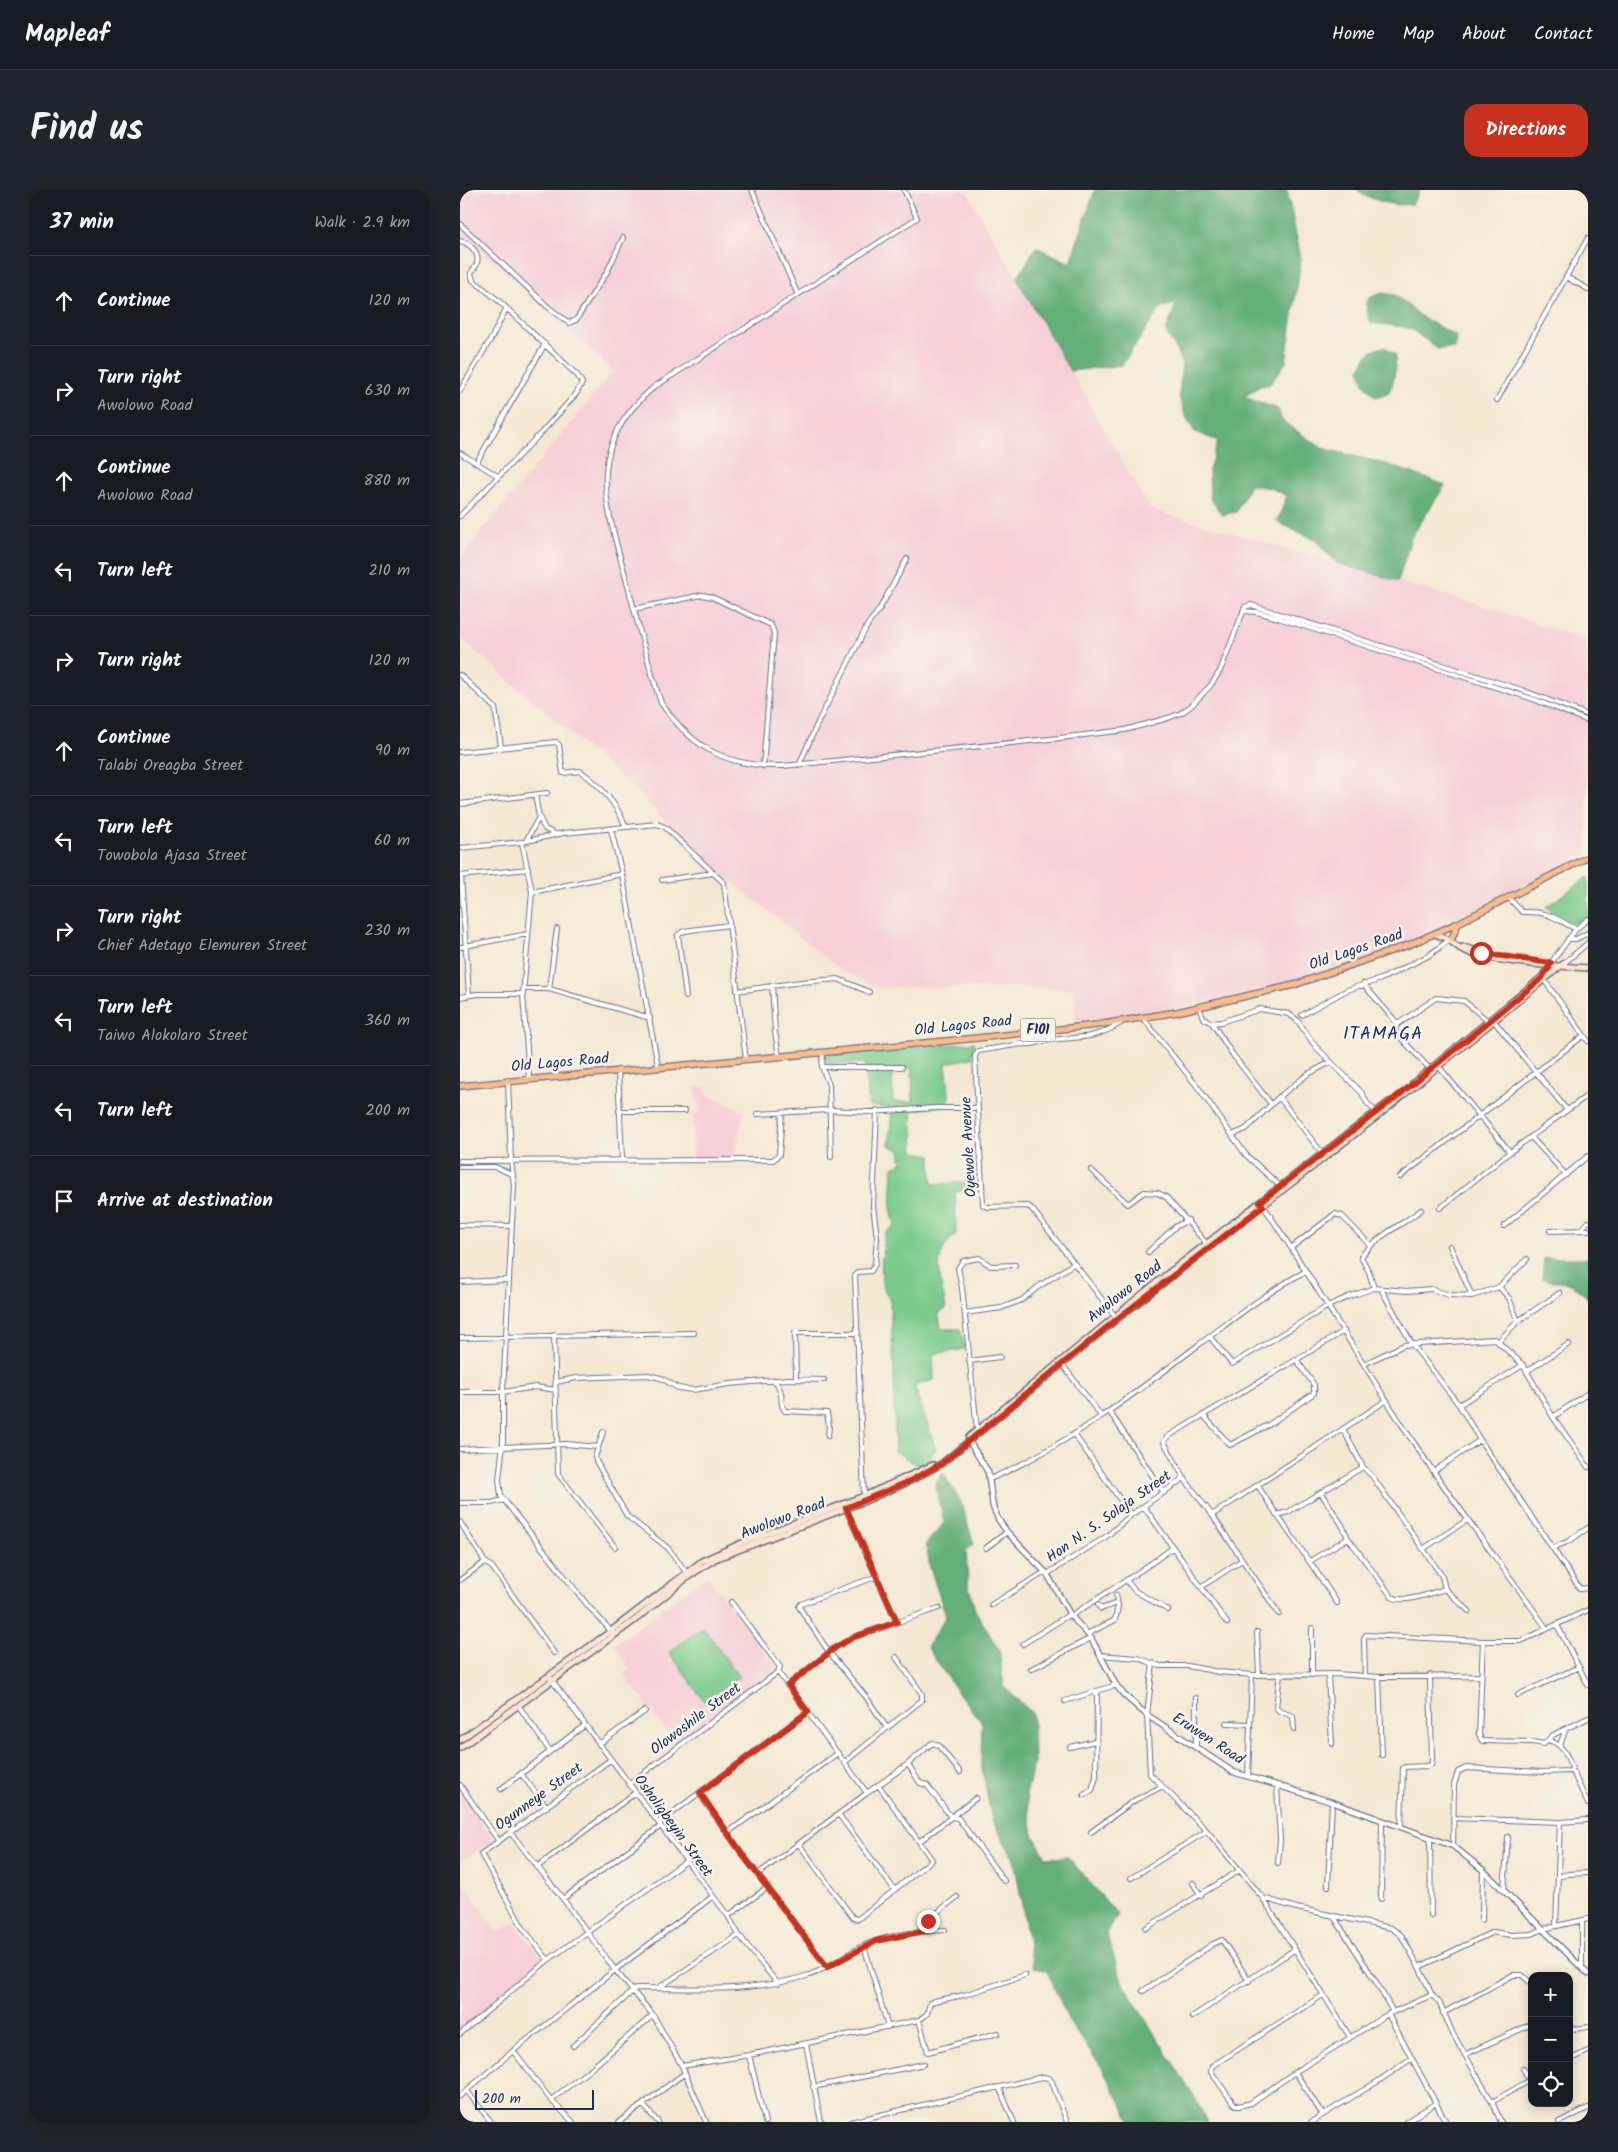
<!DOCTYPE html>
<meta charset="utf-8">
<style>
body{margin:0;font-family:Kalam,sans-serif;background:#20242c;color:#f1f3f6}
.controls{position:absolute;right:15px;bottom:15px;display:grid;overflow:hidden;border-radius:10px;box-shadow:0 2px 12px #0003}
.controls button{width:45px;height:45px;display:grid;place-items:center;padding:0;border:0;border-bottom:1px solid #363941;background:#171b24;color:#f1f3f6;font:25px sans-serif}
.scale{position:absolute;left:15px;bottom:12px;width:119px;box-sizing:border-box;padding-left:5px;border:2px solid #1b2f5e;border-top:0;font-size:14px;line-height:18px;white-space:nowrap;color:#1b2f5e;-webkit-text-stroke:4px #f7f3e8;paint-order:stroke}
.stop{position:absolute;width:15px;height:15px;margin:-11px;border:4px solid #c8321e;border-radius:50%;background:#fff}
.stop.end{background:#c8321e;border-color:#fff;box-shadow:0 1px 5px #0008}
.list{margin:0;padding:0;list-style:none}
h2{display:flex;justify-content:space-between;align-items:center;height:65px;margin:0;padding:0 20px;font-size:21px}
h2 small{font-size:16px;font-weight:400;color:#9ea1a6}
.list li{display:grid;grid-template-columns:32px 1fr auto;gap:15px;align-items:center;box-sizing:border-box;height:90px;padding:0 20px;border-top:1px solid #363941}
.list b{display:block;font-size:19px;white-space:nowrap}
.list p{margin:0;font-size:16px;white-space:nowrap;color:#9ea1a6}
.list em{font-size:16px;font-style:normal;color:#9ea1a6}
.icon{flex:none;width:28px;height:28px;fill:none;stroke:currentColor;stroke-width:2;stroke-linecap:round;stroke-linejoin:round}
.map{position:relative;flex:none;width:1128px;height:1932px;overflow:hidden;border-radius:15px}
header{display:flex;align-items:center;gap:30px;box-sizing:border-box;height:70px;padding:0 25px;background:#171b24;border-bottom:1px solid #363941}
header strong{font-size:24px}
nav{display:flex;gap:28px;margin-inline-start:auto;font-size:18px}
.intro{display:flex;align-items:center;justify-content:space-between;box-sizing:border-box;height:120px;padding:0 30px}
h1{margin:0;font-size:35px}
.button{padding:12px 22px;border-radius:15px;background:#c8321e;color:#fff;font-size:18px;font-weight:700}
main{display:flex;gap:30px;padding:0 30px}
aside{flex:1;background:#171b24;border-radius:15px;box-shadow:0 2px 12px #0003}
.map>svg:first-child{display:block}
</style>
<header>
<strong>Mapleaf</strong>
<nav><a>Home</a><a>Map</a><a>About</a><a>Contact</a></nav>
</header>
<div class="intro"><h1>Find us</h1><a class="button">Directions</a></div>
<main>
<aside>
<h2>37 min<small>Walk · 2.9 km</small></h2>
<ul class="list">
<li><svg class="icon" aria-label="ahead" viewBox="0 0 24 24"><path d="M12 20V5M6 11l6-6 6 6"/></svg><div><b>Continue</b></div><em>120 m</em></li>
<li><svg class="icon" aria-label="right" viewBox="0 0 24 24"><path d="M7 20v-9h11M14 6l5 5-5 5"/></svg><div><b>Turn right</b><p>Awolowo Road</p></div><em>630 m</em></li>
<li><svg class="icon" aria-label="ahead" viewBox="0 0 24 24"><path d="M12 20V5M6 11l6-6 6 6"/></svg><div><b>Continue</b><p>Awolowo Road</p></div><em>880 m</em></li>
<li><svg class="icon" aria-label="left" viewBox="0 0 24 24"><path d="M17 20v-9H6M10 6l-5 5 5 5"/></svg><div><b>Turn left</b></div><em>210 m</em></li>
<li><svg class="icon" aria-label="right" viewBox="0 0 24 24"><path d="M7 20v-9h11M14 6l5 5-5 5"/></svg><div><b>Turn right</b></div><em>120 m</em></li>
<li><svg class="icon" aria-label="ahead" viewBox="0 0 24 24"><path d="M12 20V5M6 11l6-6 6 6"/></svg><div><b>Continue</b><p>Talabi Oreagba Street</p></div><em>90 m</em></li>
<li><svg class="icon" aria-label="left" viewBox="0 0 24 24"><path d="M17 20v-9H6M10 6l-5 5 5 5"/></svg><div><b>Turn left</b><p>Towobola Ajasa Street</p></div><em>60 m</em></li>
<li><svg class="icon" aria-label="right" viewBox="0 0 24 24"><path d="M7 20v-9h11M14 6l5 5-5 5"/></svg><div><b>Turn right</b><p>Chief Adetayo Elemuren Street</p></div><em>230 m</em></li>
<li><svg class="icon" aria-label="left" viewBox="0 0 24 24"><path d="M17 20v-9H6M10 6l-5 5 5 5"/></svg><div><b>Turn left</b><p>Taiwo Alokolaro Street</p></div><em>360 m</em></li>
<li><svg class="icon" aria-label="left" viewBox="0 0 24 24"><path d="M17 20v-9H6M10 6l-5 5 5 5"/></svg><div><b>Turn left</b></div><em>200 m</em></li>
<li><svg class="icon" aria-label="arrive" viewBox="0 0 24 24"><path d="M6 21V4h12l-3 4 3 4H6"/></svg><div><b>Arrive at destination</b></div></li>
</ul>
</aside>
<div class="map">
<svg width="1128" height="1932" viewBox="0 0 1128 1932">
<rect width="100%" height="100%" fill="#f7f3e8"/>
<filter id="ink" filterUnits="userSpaceOnUse"><feTurbulence type="fractalNoise" baseFrequency=".02" numOctaves="2"/><feDisplacementMap in="SourceGraphic" scale="10" xChannelSelector="R" yChannelSelector="G"/><feConvolveMatrix kernelMatrix="1 2 1 2 8 2 1 2 1" color-interpolation-filters="sRGB"/></filter>
<filter id="wash" filterUnits="userSpaceOnUse"><feTurbulence type="fractalNoise" baseFrequency=".0096" numOctaves="4" result="noise"/><feDisplacementMap in="SourceGraphic" scale="20" xChannelSelector="R" yChannelSelector="G"/><feGaussianBlur stdDeviation="1.12" result="paint"/><feColorMatrix in="noise" values="0 0 0 0 0 0 0 0 0 0 0 0 0 0 0 0 0 1.4 0 .05"/><feComposite in="paint" operator="in"/></filter>
<g filter="url(#wash)">
<rect width="100%" height="100%" fill="#f4e8d2"/>
<path fill="#f6cfd7" d="M0 0H506L690 319 1036 420 1128 451V662L973 741 904 770 801 800 677 827 616 832 614 799 415 797 383 782 268 688 209 636 194 618 173 598 0 447V368L153 181 0 41Z
M235 897H245L246 904 284 922 274 967H233V923H240Z
M247 1386 318 1479 216 1554 164 1485 170 1479 154 1455Z
M0 1602 35 1651 0 1672Z
M0 1687 37 1742 55 1733 84 1770 0 1839Z"/>
<path fill="#7acb8c" stroke="#4a7d75" fill-rule="evenodd" d="M1128 687V727L1117 736 1086 717Z
M515 852 512 868 486 873 490 914 452 921 454 962 471 965 472 994 513 992 515 999 495 1002 496 1044C470 1065 481 1090 486 1119L478 1122 481 1139H500L505 1159 473 1164 474 1190 454 1196 476 1259 470 1268 457 1275 435 1261 434 1180 430 1109C416 1094 423 1063 425 1043L435 1036 431 1018 433 977 442 973 440 960 429 955 432 918 409 916 405 873 364 874 358 866ZM452 878 453 912H433L432 879Z
M243 1437 279 1487 245 1512 209 1462Z"/>
<path fill="#63af78" stroke="#3f6f6b" d="M635 0H827L841 69 826 172 810 194 800 196 784 207 818 219 822 231 862 258 926 274 985 295 951 348 938 391 877 373 854 349 817 332 827 306 811 298 790 295 776 322 762 325 750 308 749 280 758 251 735 242 725 225 719 206 722 174 716 159 706 142 716 114 701 117 662 175 610 181 557 89 576 57 610 73Z
M897 0H960L952 14C933 17 913 11 897 0Z
M922 103 935 105 963 128 996 146 995 158 978 159 954 141 944 137 911 133C905 116 902 108 922 103Z
M925 157 935 165C936 179 935 191 928 204L915 207 904 194 900 179C906 165 910 159 925 157Z
M1084 1068H1128V1108L1111 1094 1082 1089Z
M483 1283 501 1312 514 1355 506 1360 508 1393 515 1420 539 1460 544 1497 573 1524 574 1572 566 1605 573 1644 586 1668 608 1667 658 1725 646 1743 663 1794 734 1906 747 1932H671L643 1879 609 1831 587 1781 573 1777 554 1669 532 1630 521 1573 522 1533 496 1500 467 1457 486 1426 470 1378 466 1354 484 1333 475 1293Z"/>
</g>
<g filter="url(#ink)">
<g fill="none" stroke-linecap="round" stroke-linejoin="round">
<defs>
<path id="minor" d="M292 0 337 103
M444 0 457 28 194 197C121 259 147 316 168 396 178 435 188 474 201 513 233 559 267 577 323 576L600 548 665 540 708 528 721 523 731 516 751 495 760 481 785 417 791 415 1062 500 1128 525
M0 34 87 116 109 133 116 130 147 82 163 48
M0 51C9 53 20 62 17 73 16 77 12 80 11 84L13 90 39 111 118 186 122 193 116 204 81 243 0 326
M1106 87 1128 99
M0 201 32 147 46 119
M1037 210 1128 48
M0 263 38 286
M17 272 85 154
M174 419 242 405 252 407 311 435 314 443 303 576
M783 421 797 422 815 427 1073 509 1128 531
M0 485 35 518 41 556
M0 562 96 552 99 555 103 583 120 581C142 596 156 613 166 637
M339 575 359 530 408 434 419 420 447 369
M0 614 87 603
M79 627 85 639 95 644
M151 640 162 684 198 876
M66 651 79 627 75 605
M62 652 72 702 63 804 69 888
M0 658 62 652 104 643 197 634 205 637 264 693 286 870
M0 686 68 679
M1 686 9 805
M202 690 254 683
M72 702 162 684
M1049 708 1062 722C1088 721 1093 727 1116 739
M1108 749H1116L1128 743
M0 757 68 744
M1091 773 1116 739 1128 729
M1103 774 1128 753
M1085 791 1128 851
M903 794 938 834
M312 795 315 842 319 866
M64 799H89L190 828
M89 799 97 739
M277 801 341 792 378 789 409 802
M0 807 17 804H63
M226 807 218 745 224 741 269 735
M739 817 743 828 752 833 761 832 800 819 829 824 837 830 856 857 902 903 907 913 916 922
M842 825 887 800 921 789 968 766 989 750
M683 828 740 900 786 965 820 996
M1034 831 1107 920
M752 833 773 865 811 914
M363 863 362 877 369 895 371 967
M362 877H442
M979 877 1050 962
M969 878 937 844 935 839 938 834 976 808 1004 811 1028 831
M158 880 162 970
M48 890 51 970 54 995 43 1202V1253L39 1290 41 1306 44 1310 129 1417 152 1442
M819 907 862 963
M159 921H225
M297 924 369 920 408 922 476 918H517
M772 945 786 939 819 907 848 884 871 872
M1071 947 1106 985
M0 971 313 970 319 965 322 923
M0 977H35L52 984
M631 980 668 1014 684 1002 698 1003 706 1007 747 1054
M940 987 1123 846
M802 1014C852 1087 896 1164 944 1238 989 1307 1040 1372 1087 1439
M980 1018 1050 962 1128 905
M0 1035 52 1036
M1044 1036 1128 966
M1121 1039 1128 1032
M1090 1041 1128 1040
M990 1056 1012 1106
M832 1057 875 1024 882 1026 911 1056
M688 1062 715 1037 728 1030
M0 1092 47 1090
M914 1098 909 1082 901 1067C916 1046 942 1035 961 1020
M921 1099 952 1154 999 1215 1020 1250 1118 1396 1120 1399 1128 1398
M505 1123 541 1118 562 1110 578 1097 613 1074
M655 1126 572 1019 568 1016 527 1017 523 1015 515 866 518 861 562 854C573 856 579 851 589 850 621 846 631 851 661 833
M1058 1131 1100 1103
M94 1145 98 1284 155 1357
M750 1147 772 1174 868 1116 888 1107 914 1098 947 1101 971 1099 989 1105 1012 1106 1039 1097 1067 1069
M0 1148 234 1143
M1038 1152 1058 1131 1049 1108 1039 1097
M509 1171 540 1167
M602 1174 641 1226
M904 1174 944 1155 1035 1149 1063 1175 1093 1227 1128 1277
M1067 1181 1109 1154
M336 1189 335 1143H398
M314 1190C327 1205 317 1210 325 1221L367 1223 369 1236 368 1246
M96 1192 116 1188 188 1185 201 1188 218 1198 233 1200 269 1194 328 1189 364 1190
M0 1202H43L76 1197 96 1200
M999 1215 1063 1175
M649 1221 704 1303
M743 1225 770 1255 810 1234 854 1203V1195L836 1169
M1093 1227 1128 1203
M517 1239 502 1098 498 1078 503 1071 519 1068 531 1076 555 1075
M883 1239 903 1277 912 1286 982 1386 985 1399
M143 1242 135 1267 136 1271 167 1326 208 1358 226 1382
M614 1244 671 1325
M0 1259 106 1254 138 1257
M974 1281 1020 1250
M530 1289C606 1256 672 1206 737 1156 773 1129 807 1102 846 1081
M798 1296C823 1336 852 1373 877 1413
M861 1303 882 1335 888 1348
M404 1306 395 1085 398 1082 411 1081 415 1074 417 1047 413 1016 417 920
M0 1313H31L44 1310
M684 1317 767 1433
M386 1319 437 1432
M752 1325 927 1210
M816 1325 828 1322 903 1277
M0 1332 25 1372 0 1390
M526 1358 547 1342
M1093 1358 1109 1351 1128 1338
M963 1359 1007 1330
M850 1371 888 1348 932 1407C943 1414 972 1403 985 1399L1009 1421
M25 1372 32 1377 94 1463
M587 1384 647 1346 671 1325 724 1288
M418 1386 341 1414 339 1417 369 1462 406 1507 427 1538
M667 1391 675 1401 708 1420
M741 1397 782 1370
M271 1412 320 1477 318 1482
M531 1415 585 1382
M638 1415 641 1419 657 1413
M819 1424 752 1325 724 1288 704 1252 707 1247 884 1141
M611 1426C645 1403 680 1383 712 1358
M1097 1435 1128 1495
M852 1438V1485
M797 1442 799 1484
M627 1444 655 1430 658 1416 656 1405
M1023 1451 1019 1544 1022 1551 1072 1552 1084 1554 1093 1545 1128 1528
M563 1454 610 1424
M640 1465 678 1468 700 1476H728L759 1482 792 1485 876 1484 919 1487 1021 1486
M693 1473 687 1525 690 1584 747 1641 802 1707 890 1847
M571 1479 631 1448
M318 1482 407 1603
M820 1484 816 1517 819 1521 833 1526 834 1539
M868 1485 872 1554
M905 1486 904 1448 906 1445 1023 1451H1061L1128 1420
M919 1487 922 1565
M91 1489 268 1726 279 1745 318 1794
M328 1495 376 1457 394 1447 479 1418
M1058 1505 1119 1477
M605 1511 656 1495
M58 1515 90 1561
M766 1533 790 1534
M139 1554 185 1521
M1100 1555 1105 1541
M610 1557 635 1551
M736 1557V1508
M385 1572 462 1510V1504L436 1467
M448 1574 460 1593 467 1595 491 1627 498 1628 544 1691
M1112 1580 1128 1614
M61 1584 87 1617
M788 1587 792 1485
M169 1594 318 1482
M0 1595 38 1650
M817 1596 820 1650 818 1673
M41 1599 125 1535
M239 1603 283 1665 367 1777
M624 1605 632 1600 636 1587 637 1502
M379 1625 434 1699
M993 1628 1100 1632 1128 1630
M199 1633 348 1522
M941 1637 943 1578 945 1577 967 1576 971 1575 972 1571 970 1485
M631 1642 675 1610 701 1597
M51 1643 103 1709 155 1780 193 1825 222 1876 246 1932
M267 1643 378 1563
M970 1647 971 1725
M460 1651 516 1608
M339 1654 393 1728 398 1729 472 1670 419 1596
M993 1656 994 1595 998 1582 1006 1578 1084 1582 1111 1581 1112 1578C1106 1564 1104 1556 1089 1550
M77 1677 175 1603
M298 1684 407 1603 448 1574 472 1553 478 1555 500 1582
M1098 1687 1108 1684 1128 1683
M671 1688 747 1641
M733 1693 741 1706
M868 1696 872 1612
M1044 1700 1048 1647
M803 1708 837 1718 931 1738 941 1745 959 1777 972 1805 979 1812 993 1844 1032 1912 1041 1932
M103 1709 201 1636
M921 1709 922 1631
M268 1726 308 1697
M874 1727 916 1792 933 1822
M1022 1730 1023 1680
M1096 1736 1100 1632
M686 1738 780 1680
M468 1740 469 1729 497 1707
M404 1756 428 1837
M88 1770 63 1738 21 1664 150 1570
M1122 1776V1732
M959 1777 1033 1742 1051 1745 1072 1744 1083 1739 1128 1729
M198 1798 279 1745
M683 1801 753 1754 762 1750 789 1791
M863 1805 752 1876 751 1882 774 1914 778 1916 791 1913 835 1882 928 1824 972 1805
M983 1823 1053 1785H1062L1072 1794
M928 1824 986 1932
M732 1827 834 1760
M459 1830 468 1862 538 1843
M1109 1837 1115 1839 1128 1837
M0 1844 88 1770 225 1672
M346 1854 361 1932
M113 1856 176 1798C233 1798 290 1803 346 1786 367 1780 384 1766 403 1756 427 1745 459 1741 485 1740
M53 1861 91 1910 113 1932
M1006 1864 1072 1834
M289 1865 305 1932
M1109 1870 1128 1861
M222 1876 289 1865 459 1830 467 1824 470 1813 474 1811 504 1805 565 1785
M1063 1878 1069 1890
M835 1882 863 1925
M353 1897 464 1874
M539 1897 554 1932
M7 1901 31 1932
M0 1906 53 1861 155 1780 252 1707
M91 1910 133 1877 193 1825
M1032 1912 1072 1889
M183 1915 198 1932
M159 1932 225 1883
M390 1932 582 1887 589 1888 592 1892 607 1932
M851 1932 917 1892 952 1868
M946 1932 976 1913
M1099 1932 1128 1918"/>
<path id="tertiary" d="M509 1251 528 1282 533 1317 538 1329 547 1342 587 1384 611 1426 631 1448 656 1495 664 1505 687 1525 773 1582 872 1612 993 1656 1023 1680 1128 1784"/>
<path id="secondary" d="M976 744 989 750 1001 759 1020 767 1071 774 1128 778
M1003 757 1040 767
M953 893 1082 787 1091 773
M509 1247 697 1092 929 912
M0 1550 151 1441 242 1371 282 1353 404 1306 473 1275
M0 1558 175 1430 228 1387 255 1369 405 1311 448 1292 481 1274 657 1129 919 925 1103 774"/>
<path id="primary" d="M992 748 998 734
M0 896 508 849 637 835 717 822 834 795 951 754 998 733 1128 667"/>
</defs>
<use href="#minor" stroke="#677087" stroke-width="6"/>
<use href="#tertiary" stroke="#677087" stroke-width="7"/>
<use href="#secondary" stroke="#677087" stroke-width="8"/>
<use href="#primary" stroke="#677087" stroke-width="8"/>
<use href="#minor" stroke="#fff" stroke-width="4"/>
<use href="#tertiary" stroke="#fff" stroke-width="4.5"/>
<use href="#secondary" stroke="#fde4d1" stroke-width="5"/>
<use href="#primary" stroke="#fbbb8c" stroke-width="5.5"/>
</g>
</g>
<g fill="none" stroke-linecap="round" stroke-linejoin="round" filter="url(#ink)">
<path stroke="#c8321e" stroke-width="6" d="M468 1731V1740L416 1751 367 1777 283 1665 240 1603 348 1522 328 1495 376 1457 394 1447 437 1432 386 1318 448 1292 481 1274 657 1129 803 1016 800 1012 944 901 1082 788 1091 773 1021 763"/>
</g>
<g text-anchor="middle" dominant-baseline="central" stroke-width="5" stroke-linejoin="round" paint-order="stroke">
<rect fill="#f7f3e8" stroke="#5d6a87" stroke-width="1" x="560.5" y="828.5" width="35" height="23" rx="4"/>
<g font-size="14" font-weight="bold" fill="#1b2f5e">
<text x="578" y="840">F101</text>
</g>
<g font-size="15" fill="#1b2f5e" stroke="#f7f3e8">
<text transform="translate(896 760) rotate(-19)">Old Lagos Road</text>
<text transform="translate(503 836) rotate(-6)">Old Lagos Road</text>
<text transform="translate(100 873) rotate(-5)">Old Lagos Road</text>
<text transform="translate(509 957) rotate(-93)">Oyewole Avenue</text>
<text transform="translate(665 1102) rotate(-38)">Awolowo Road</text>
<text transform="translate(649 1327) rotate(-35)">Hon N. S. Solaja Street</text>
<text transform="translate(323 1329) rotate(-21)">Awolowo Road</text>
<text transform="translate(236 1529) rotate(-37)">Olowoshile Street</text>
<text transform="translate(748 1549) rotate(33)">Eruwen Road</text>
<text transform="translate(79 1607) rotate(-36)">Ogunneye Street</text>
<text transform="translate(213 1636) rotate(54)">Osholigbeyin Street</text>
</g>
<g font-size="18" letter-spacing="1" fill="#1b2f5e" stroke="#f7f3e8">
<text x="923" y="844">ITAMAGA</text>
</g>
</g>
</svg>
<div class="controls">
<button>+</button>
<button>−</button>
<button><svg class="icon" aria-label="locate" viewBox="0 0 24 24"><circle cx="12" cy="12" r="6"/><path d="M12 2v4M12 18v4M2 12h4M18 12h4"/></svg></button>
</div>
<div class="scale">200 m</div>
<div class="stop" style="left:1021px;top:763px"></div>
<div class="stop end" style="left:468px;top:1731px"></div>
</div>
</main>
